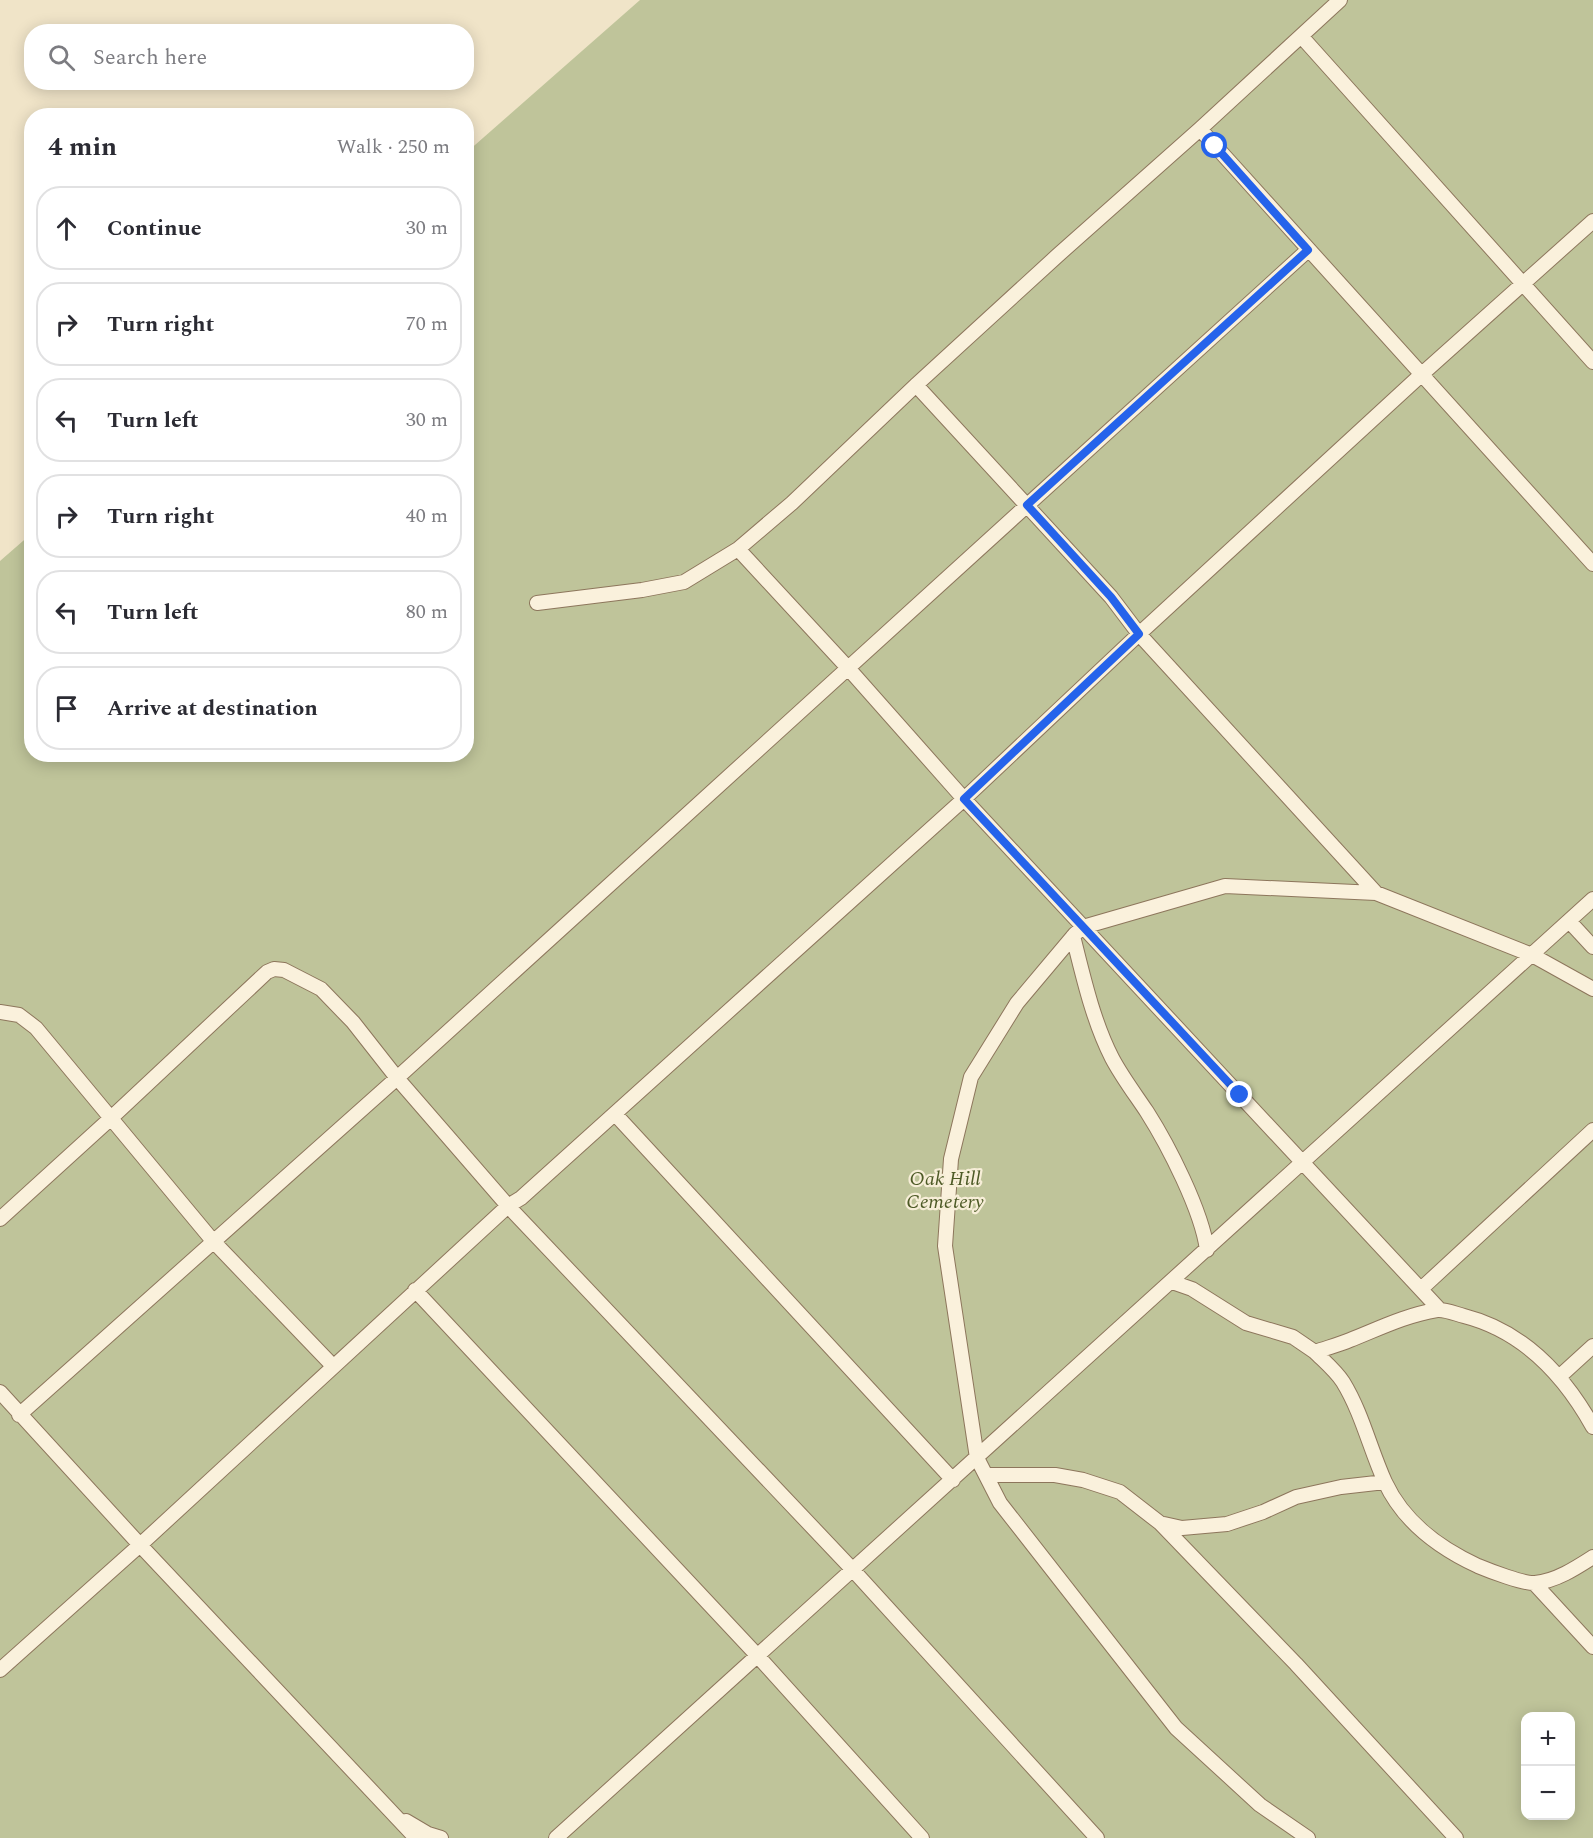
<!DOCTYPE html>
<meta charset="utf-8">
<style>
body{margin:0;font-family:Spectral,serif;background:#f7f7f7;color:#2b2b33}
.controls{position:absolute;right:18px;bottom:18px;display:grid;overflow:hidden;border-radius:12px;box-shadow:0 3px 15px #0003}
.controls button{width:54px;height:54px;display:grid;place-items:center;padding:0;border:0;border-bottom:2px solid #e1e1e2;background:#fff;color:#2b2b33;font:30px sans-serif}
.stop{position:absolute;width:18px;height:18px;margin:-14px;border:4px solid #2563eb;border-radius:50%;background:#fff}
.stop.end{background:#2563eb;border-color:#fff;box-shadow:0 2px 6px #0008}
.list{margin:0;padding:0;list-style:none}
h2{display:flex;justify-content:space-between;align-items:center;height:78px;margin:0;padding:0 24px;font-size:26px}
h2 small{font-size:20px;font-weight:400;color:#7c7c81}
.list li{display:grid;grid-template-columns:39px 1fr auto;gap:18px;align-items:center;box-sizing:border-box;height:84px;margin:0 12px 12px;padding:0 12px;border:2px solid #e1e1e2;border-radius:24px}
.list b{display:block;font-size:22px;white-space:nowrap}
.list em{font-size:20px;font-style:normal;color:#7c7c81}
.icon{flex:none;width:33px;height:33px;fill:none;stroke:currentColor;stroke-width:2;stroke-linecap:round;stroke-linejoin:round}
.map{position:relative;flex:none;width:1593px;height:1838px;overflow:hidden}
.search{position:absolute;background:#fff;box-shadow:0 3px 15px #0003;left:24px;top:24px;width:450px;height:66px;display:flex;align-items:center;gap:15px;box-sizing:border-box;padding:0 21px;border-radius:24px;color:#7c7c81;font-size:22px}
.panel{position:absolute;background:#fff;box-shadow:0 3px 15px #0003;left:24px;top:108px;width:450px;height:654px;border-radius:24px}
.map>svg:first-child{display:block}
</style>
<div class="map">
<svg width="1593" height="1838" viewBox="0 0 1593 1838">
<rect width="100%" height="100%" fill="#f0e4c8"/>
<path fill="#bfc49a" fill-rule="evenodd" d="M640 0H1593V1838H0V561L31 534 32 754H466L467 152ZM1526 1716H1570V1816H1526Z"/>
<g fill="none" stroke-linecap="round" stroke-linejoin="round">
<defs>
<path id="lane" d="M1301 36 1593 362
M1200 129 1593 564
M916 385 1111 597 1139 634 1376 893
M738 549 848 668 964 799 1440 1310
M537 603 642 590 684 582 738 549 792 503 916 385 1057 256 1200 129 1340 0
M1569 921 1593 947
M1073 936C1083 976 1093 1021 1112 1058 1122 1077 1135 1094 1147 1112 1168 1145 1202 1211 1207 1250
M0 1012 19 1015 36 1028 213 1241 333 1366
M615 1114 953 1480
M0 1219 110 1119 267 972 274 969 284 970 321 989 353 1022 397 1078 508 1206 853 1570 1097 1838
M1172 1282 1192 1289 1246 1323 1293 1337 1315 1352
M1421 1289 1593 1130
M415 1290 755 1653 922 1838
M1559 1377 1593 1346
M0 1392 140 1545 416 1838
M19 1415 397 1078 1308 250
M1593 1427C1564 1375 1523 1331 1464 1316 1456 1314 1445 1309 1437 1310 1406 1315 1378 1329 1350 1340 1338 1345 1326 1348 1315 1352 1324 1361 1336 1371 1343 1382 1362 1413 1370 1449 1385 1482 1404 1523 1439 1548 1478 1566 1490 1571 1524 1584 1535 1583 1556 1581 1576 1568 1593 1557
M986 1475H1055L1083 1480 1120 1492 1160 1523 1296 1664 1456 1838
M1164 1524 1182 1528 1227 1524 1263 1512 1296 1497 1341 1487 1385 1482
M1534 1583 1593 1647
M0 1670 140 1545 508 1206 521 1198 964 799 1139 634 1422 374 1593 221
M406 1821 428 1834 441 1838
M556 1838 1593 899
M1308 1838 1260 1805 1176 1728 1000 1503 977 1458 945 1246 951 1159 971 1077 1017 1003 1075 934 1083 927 1225 886 1376 893 1532 955 1593 989"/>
</defs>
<use href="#lane" stroke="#8d765c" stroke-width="16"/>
<use href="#lane" stroke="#faf1dc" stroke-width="14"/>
</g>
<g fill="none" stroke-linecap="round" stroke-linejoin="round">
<path stroke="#2563eb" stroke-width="8" d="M1215 146 1308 250 1027 505 1111 597 1139 634 964 799 1240 1095"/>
</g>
<g text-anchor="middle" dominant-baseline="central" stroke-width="4.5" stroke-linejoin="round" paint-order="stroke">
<g font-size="20" font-style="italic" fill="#4d5a26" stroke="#f7eed8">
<text x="945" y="1179">Oak Hill<tspan x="945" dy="23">Cemetery</tspan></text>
</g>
</g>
</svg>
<div class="controls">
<button>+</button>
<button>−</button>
</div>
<div class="stop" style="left:1215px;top:146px"></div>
<div class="stop end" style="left:1240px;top:1095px"></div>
<div class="search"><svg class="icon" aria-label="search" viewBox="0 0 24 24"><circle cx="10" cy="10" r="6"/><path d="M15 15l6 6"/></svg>Search here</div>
<section class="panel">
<h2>4 min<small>Walk · 250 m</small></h2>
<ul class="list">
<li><svg class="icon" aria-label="ahead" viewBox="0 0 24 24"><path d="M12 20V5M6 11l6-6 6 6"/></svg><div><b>Continue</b></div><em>30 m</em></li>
<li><svg class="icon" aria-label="right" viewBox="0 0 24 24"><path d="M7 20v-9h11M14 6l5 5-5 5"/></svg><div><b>Turn right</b></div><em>70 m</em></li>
<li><svg class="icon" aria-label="left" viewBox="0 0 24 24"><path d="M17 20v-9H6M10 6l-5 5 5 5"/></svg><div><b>Turn left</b></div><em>30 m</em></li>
<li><svg class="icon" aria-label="right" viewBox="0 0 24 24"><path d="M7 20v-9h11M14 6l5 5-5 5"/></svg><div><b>Turn right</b></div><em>40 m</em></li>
<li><svg class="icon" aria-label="left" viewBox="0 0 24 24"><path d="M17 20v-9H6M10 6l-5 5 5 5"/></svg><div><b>Turn left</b></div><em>80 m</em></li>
<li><svg class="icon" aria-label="arrive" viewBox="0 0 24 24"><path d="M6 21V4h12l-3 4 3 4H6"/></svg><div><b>Arrive at destination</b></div></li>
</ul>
</section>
</div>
